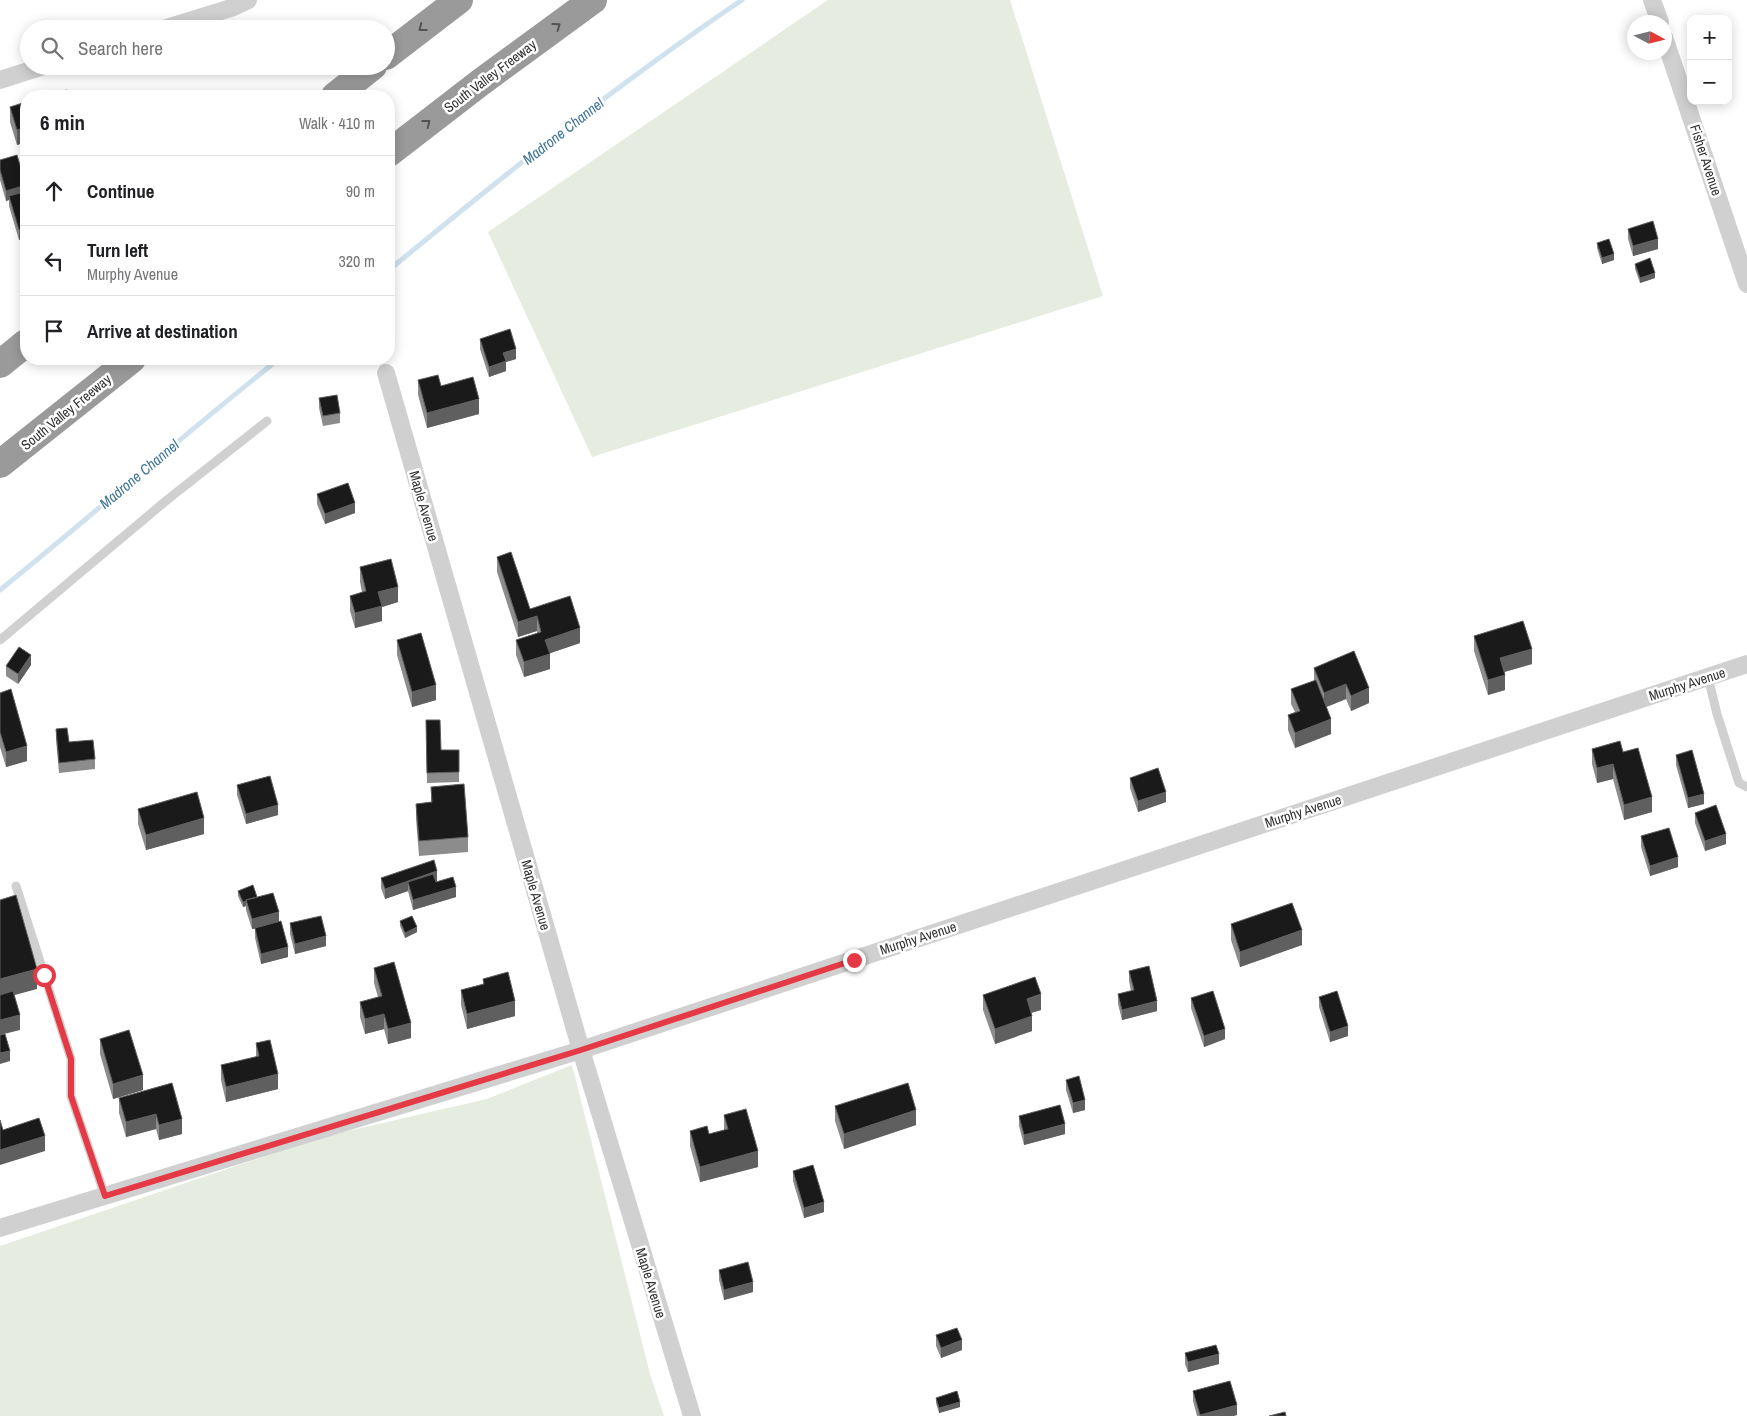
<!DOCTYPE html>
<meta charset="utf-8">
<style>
body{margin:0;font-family:"Archivo Narrow",sans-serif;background:#f6f6f6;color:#202124}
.controls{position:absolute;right:15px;top:15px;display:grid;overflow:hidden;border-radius:10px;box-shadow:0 2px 12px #0003}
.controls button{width:45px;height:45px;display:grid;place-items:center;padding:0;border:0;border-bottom:1px solid #e0e0e0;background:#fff;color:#202124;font:25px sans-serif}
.compass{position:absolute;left:1627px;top:15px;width:45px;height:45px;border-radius:50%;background:#fff;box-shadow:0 2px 12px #0003;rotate:97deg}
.stop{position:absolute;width:15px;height:15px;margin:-11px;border:4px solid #e63946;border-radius:50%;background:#fff}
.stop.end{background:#e63946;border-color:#fff;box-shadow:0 1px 5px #0008}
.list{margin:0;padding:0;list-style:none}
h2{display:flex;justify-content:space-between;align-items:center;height:65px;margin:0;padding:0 20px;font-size:21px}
h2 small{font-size:16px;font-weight:400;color:#757577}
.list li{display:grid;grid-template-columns:32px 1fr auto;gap:15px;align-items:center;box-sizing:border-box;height:70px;padding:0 20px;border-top:1px solid #e0e0e0}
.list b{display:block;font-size:19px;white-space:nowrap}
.list p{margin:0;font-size:16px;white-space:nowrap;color:#757577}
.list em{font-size:16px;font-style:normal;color:#757577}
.icon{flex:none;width:28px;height:28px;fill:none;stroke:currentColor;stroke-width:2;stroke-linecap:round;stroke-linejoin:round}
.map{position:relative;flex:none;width:1747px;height:1416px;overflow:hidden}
.search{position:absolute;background:#fff;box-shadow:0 2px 12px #0003;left:20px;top:20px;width:375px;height:55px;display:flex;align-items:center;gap:12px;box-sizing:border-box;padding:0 18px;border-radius:28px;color:#757577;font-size:19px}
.panel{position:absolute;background:#fff;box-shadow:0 2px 12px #0003;left:20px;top:90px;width:375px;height:275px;border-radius:20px}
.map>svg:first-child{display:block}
</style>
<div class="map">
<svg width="1747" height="1416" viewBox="0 0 1747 1416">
<rect width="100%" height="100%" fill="#fff"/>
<path fill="#e6ecdf" d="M828 0H1010L1103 296 592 457 488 232Z
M572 1065 650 1374 664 1416H0V1246L322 1137 487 1099Z"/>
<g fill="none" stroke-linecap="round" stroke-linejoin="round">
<path stroke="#cfe2ee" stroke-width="5" d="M389 270C503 176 619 83 742 0
M0 590C94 514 184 434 279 359"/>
<path stroke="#d0d0d0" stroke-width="9" d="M0 640 167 500 267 421
M1708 677 1717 714 1739 783 1747 787
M16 886 71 1059V1096L105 1196"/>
<path stroke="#d0d0d0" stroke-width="18" d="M1652 0 1660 22
M163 29 231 8 248 0
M1664 37 1747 284
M0 80 44 66
M386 373 581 1050 692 1416
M0 1228 581 1050 1747 664"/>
<path stroke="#9a9a9a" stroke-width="28" d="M386 56 459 0
M335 96 373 66
M389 153 481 82 593 0
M0 364 26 343
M0 464 132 359"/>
</g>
<path fill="#8c8c8c" d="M26 102V142L17 145 10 122V107Z
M0 160 26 195 21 196 19 240 9 206V200L6 201 0 180Z
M1628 229 1658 249 1633 256 1628 239Z
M1597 243 1614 260 1602 264 1597 248Z
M1635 264 1655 278 1640 283 1635 269Z
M480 339 516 359 506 362V371L489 377 480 349Z
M418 380 441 386 479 414 427 428 418 395Z
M319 398 340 413V423L323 426 319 408Z
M317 494 355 513 325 524 317 504Z
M497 557 530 609 580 643 550 653V669L524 677 516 655V640L537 633V631L518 637 497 572Z
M360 567 398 602 382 607V621L355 628 350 611V596L362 592 360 582Z
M1474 636 1532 664 1505 672V690L1488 695 1474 651Z
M397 640 436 700 412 707 397 655Z
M1354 651 1369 703 1351 711 1346 699 1326 707 1331 734 1295 748 1288 730V715L1295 712 1291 704V689L1314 681V668Z
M31 665 18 684 6 676V666Z
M0 693 27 761 6 767 0 747Z
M426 720 441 750H459V782L427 783Z
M56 729 69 742 95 759V769L59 773 56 739Z
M1592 749 1623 752 1652 812 1624 820 1613 779 1597 783 1592 764Z
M1676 755 1704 804 1688 808 1676 765Z
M1130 778 1166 802 1138 812 1130 788Z
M237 785 278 815 246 824 237 795Z
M431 787 468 837V852L419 856 416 819V804L431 802Z
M138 809 204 834 146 850 138 824Z
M1695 813 1726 844 1705 851 1695 823Z
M1641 836 1678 867 1650 876 1641 847Z
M381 878 437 881H436L456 897 413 910 408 891 385 899 381 888Z
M238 891 257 897 279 921 288 957 261 964 255 938V929H252L246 910V906L243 907 238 896Z
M400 921 417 932 405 938 400 926Z
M290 923 326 946 295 954 290 934Z
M1231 924 1302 945 1240 967 1231 940Z
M374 968 411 1038 388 1044 384 1029 365 1034 360 1017V1002L378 997 374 983Z
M1129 971 1157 1011 1122 1020 1118 1004V994L1131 991 1129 981Z
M483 979 515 1016 467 1029 461 1005V990L483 984Z
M983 995 1041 1010 1031 1013 1032 1031 995 1044 983 1010Z
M1319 997 1348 1036 1330 1042 1319 1007Z
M1191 998 1225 1039 1204 1047 1191 1008Z
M100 1039 143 1090 113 1099 100 1054Z
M256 1043 278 1089 226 1102 221 1080V1065L256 1057Z
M1066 1080 1085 1110 1073 1113 1066 1090Z
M172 1083 182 1134 159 1140 156 1129 126 1137 119 1113V1098Z
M835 1106 916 1125 844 1149 835 1121Z
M724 1115 758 1167 700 1182 690 1146V1131L709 1134 724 1130Z
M1019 1116 1065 1134 1024 1145 1019 1126Z
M793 1171 824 1212 804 1218 793 1181Z
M719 1270 753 1292 724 1300 719 1280Z
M936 1335 962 1350 941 1358 936 1346Z
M1185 1353 1219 1364 1188 1372 1185 1364Z
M1193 1391 1237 1415 1233 1416H1197L1193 1401Z
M936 1398 960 1407 939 1413 936 1403Z"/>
<path fill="#5f5f5f" d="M26 127V142L17 145V130Z
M26 185V195L10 200 9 196V200L6 201V191Z
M26 228V238L19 240V230Z
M1658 239V249L1633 256V246Z
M1614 254V260L1602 264V258Z
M1655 273V278L1640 283V278Z
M516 349V359L506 362V371L489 377V367L503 353Z
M479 399V414L427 428V413Z
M355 503V513L325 524V514Z
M398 587V602L382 607V621L355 628V613L378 592Z
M537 616V631L518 637V622Z
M580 628V643L545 655V640Z
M1532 649V664L1500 673V658Z
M550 654V669L524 677V662Z
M31 655V665L18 684V674Z
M1505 675V690L1488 695V680Z
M1346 684V699L1324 708V693Z
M436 685V700L412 707V692Z
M1369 688V703L1351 711V696Z
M1331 719V734L1295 748V733Z
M27 746V761L6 767V752Z
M1613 764V779L1597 783V768Z
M1166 792V802L1138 812V801Z
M1704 794V804L1688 808V798Z
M1652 797V812L1624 820V805Z
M278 805V815L246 824V814Z
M204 818V834L146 850V835Z
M1726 834V844L1705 851V841Z
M1678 857V867L1650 876V866Z
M437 871V881L410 890 408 882V891L385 899V889Z
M456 887V897L413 910V900Z
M246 901V906L243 907V902Z
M279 912V922L252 929V919Z
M417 927V932L405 938V933Z
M1302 930V945L1240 967V952Z
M326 936V946L295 954V944Z
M288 947V957L261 964V954Z
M37 969V989L0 999V979Z
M1041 994V1010L1027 1014V999Z
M515 1001V1016L467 1029V1014Z
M1157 1001V1011L1122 1020V1010Z
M384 1014V1029L365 1034V1019Z
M20 1015V1030L0 1035V1020Z
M1032 1016V1031L995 1044V1029Z
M411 1023V1038L388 1044V1029Z
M1348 1026V1036L1330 1042V1032Z
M1225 1029V1039L1204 1047V1036Z
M10 1051V1061L0 1064V1053Z
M278 1074V1089L226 1102V1087Z
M143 1075V1090L113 1099V1084Z
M1085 1100V1110L1073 1113V1103Z
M916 1110V1125L844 1149V1134Z
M156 1114V1129L126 1137V1122Z
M182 1119V1134L159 1140V1125Z
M1065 1124V1134L1024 1145V1135Z
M45 1136V1151L0 1165V1150Z
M758 1151V1167L700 1182V1167Z
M824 1202V1212L804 1218V1208Z
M753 1282V1292L724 1300V1290Z
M962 1340V1350L941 1358V1348Z
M1219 1354V1364L1188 1372V1362Z
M960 1402V1407L939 1413V1408Z
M1237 1405V1415L1233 1416H1200V1415Z"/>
<path fill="#1a1a1a" stroke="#5f5f5f" d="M67 90 69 96H45Z
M26 102V127L17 130 10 107Z
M17 155 26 185 6 191 0 170V160Z
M20 193 26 215V228L19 230 9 196Z
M1653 221 1658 239 1633 246 1628 229Z
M1609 239 1614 254 1602 258 1597 243Z
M1650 258 1655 273 1640 278 1635 264Z
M510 329 516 349 503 353 506 361 489 367 480 339Z
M438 375 441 386 473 377 479 399 427 413 418 380Z
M337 395 340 413 323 416 319 398Z
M348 483 355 503 325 514 317 494Z
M511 552 530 609 570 596 580 628 545 640 550 654 524 662 516 640 541 632 537 616 518 622 497 557Z
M391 559 398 587 378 592 382 606 355 613 350 596 366 591 360 567Z
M1523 621 1532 649 1500 658 1505 675 1488 680 1474 636Z
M421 633 436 685 412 692 397 640Z
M19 647 31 655 18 674 6 666Z
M1354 651 1369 688 1351 696 1346 684 1324 693 1314 668Z
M1316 680 1331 719 1295 733 1288 715 1300 711 1291 689Z
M11 689 27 746 6 752 0 732V693Z
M426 720H440L441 750H459V772L427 773Z
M67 728 69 742 93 740 95 759 59 763 56 729Z
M1620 741 1623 752 1638 748 1652 797 1624 805 1613 764 1597 768 1592 749Z
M1692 750 1704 794 1688 798 1676 755Z
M1158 768 1166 792 1138 801 1130 778Z
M270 776 278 805 246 814 237 785Z
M464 784 468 837 419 841 416 804 432 802 431 787Z
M197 792 204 818 146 835 138 809Z
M1716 805 1726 834 1705 841 1695 813Z
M1669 828 1678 857 1650 866 1641 836Z
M434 860 437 871 385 889 381 878Z
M433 874 436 882 453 877 456 887 413 900 408 882Z
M253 885 257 897 246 900V901L243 902 238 891Z
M273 893 279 912 252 919 246 900Z
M16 895 37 969 0 979V900Z
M1292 903 1302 930 1240 952 1231 924Z
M321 916 326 936 295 944 290 923Z
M412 916 417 927 405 933 400 921Z
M281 921 288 947 261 954 255 928Z
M394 962 411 1023 388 1029 384 1014 365 1019 360 1002 382 996 374 968Z
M1149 966 1157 1001 1122 1010 1118 994 1134 990 1129 971Z
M508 972 515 1001 467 1014 461 990 484 984 483 979Z
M1035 977 1041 994 1027 999 1032 1016 995 1029 983 995Z
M13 991 20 1015 0 1020V995Z
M1213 991 1225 1029 1204 1036 1191 998Z
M1337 991 1348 1026 1330 1032 1319 997Z
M129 1030 143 1075 113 1084 100 1039Z
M5 1034 10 1051 0 1053V1035Z
M270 1040 278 1074 226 1087 221 1065 259 1056 256 1043Z
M1079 1076 1085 1100 1073 1103 1066 1080Z
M172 1083 182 1119 159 1125 156 1114 126 1122 119 1098Z
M908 1083 916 1110 844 1134 835 1106Z
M1060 1105 1065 1124 1024 1135 1019 1116Z
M746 1109 758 1151 700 1167 690 1131 707 1126 709 1134 728 1129 724 1115Z
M39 1118 45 1136 0 1150V1120L3 1130Z
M813 1165 824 1202 804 1208 793 1171Z
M748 1262 753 1282 724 1290 719 1270Z
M957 1328 962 1340 941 1348 936 1335Z
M1216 1345 1219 1354 1188 1362 1185 1353Z
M1230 1381 1237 1405 1200 1415 1193 1391Z
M957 1391 960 1402 939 1408 936 1398Z
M1285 1412 1286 1416H1269Z"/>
<defs><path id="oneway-chevron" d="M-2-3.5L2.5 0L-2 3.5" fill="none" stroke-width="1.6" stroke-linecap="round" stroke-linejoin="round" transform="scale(1.25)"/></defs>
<g stroke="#525252">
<use href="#oneway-chevron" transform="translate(557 26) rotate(-36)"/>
<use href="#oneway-chevron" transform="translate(422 28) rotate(142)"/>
<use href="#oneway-chevron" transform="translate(427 123) rotate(-38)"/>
</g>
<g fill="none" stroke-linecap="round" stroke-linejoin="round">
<path stroke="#e63946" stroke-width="6" d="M44 975 71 1059V1096L105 1196 581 1050 854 960"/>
</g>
<g text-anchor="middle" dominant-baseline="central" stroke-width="5" stroke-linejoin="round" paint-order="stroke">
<g font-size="14" fill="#333" stroke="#fff">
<text transform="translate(490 76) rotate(-37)">South Valley Freeway</text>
<text transform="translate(1706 160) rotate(72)">Fisher Avenue</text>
<text transform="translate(66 412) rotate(-39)">South Valley Freeway</text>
<text transform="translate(424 506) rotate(74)">Maple Avenue</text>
<text transform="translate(1687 684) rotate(-18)">Murphy Avenue</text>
<text transform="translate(1303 811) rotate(-18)">Murphy Avenue</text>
<text transform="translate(536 895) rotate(74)">Maple Avenue</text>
<text transform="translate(918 938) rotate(-18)">Murphy Avenue</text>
<text transform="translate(651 1283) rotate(73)">Maple Avenue</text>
</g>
<g font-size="15" font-style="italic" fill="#3f7597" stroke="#fff">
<text transform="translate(563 131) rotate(-38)">Madrone Channel</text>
<text transform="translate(139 474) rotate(-40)">Madrone Channel</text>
</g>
</g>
</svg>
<div class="controls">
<button>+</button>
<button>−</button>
</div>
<svg class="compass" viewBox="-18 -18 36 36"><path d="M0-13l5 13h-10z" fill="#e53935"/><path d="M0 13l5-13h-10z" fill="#757577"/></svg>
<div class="stop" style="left:44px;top:975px"></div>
<div class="stop end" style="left:854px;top:960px"></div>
<div class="search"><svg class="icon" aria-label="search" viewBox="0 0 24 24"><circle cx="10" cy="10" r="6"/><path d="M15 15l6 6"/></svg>Search here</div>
<section class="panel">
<h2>6 min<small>Walk · 410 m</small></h2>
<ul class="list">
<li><svg class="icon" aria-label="ahead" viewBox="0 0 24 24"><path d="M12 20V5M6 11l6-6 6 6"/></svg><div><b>Continue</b></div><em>90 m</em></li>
<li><svg class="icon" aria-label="left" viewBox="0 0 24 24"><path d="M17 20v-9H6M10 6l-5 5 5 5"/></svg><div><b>Turn left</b><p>Murphy Avenue</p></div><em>320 m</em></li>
<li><svg class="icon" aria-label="arrive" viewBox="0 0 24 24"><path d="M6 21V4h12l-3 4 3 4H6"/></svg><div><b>Arrive at destination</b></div></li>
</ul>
</section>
</div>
